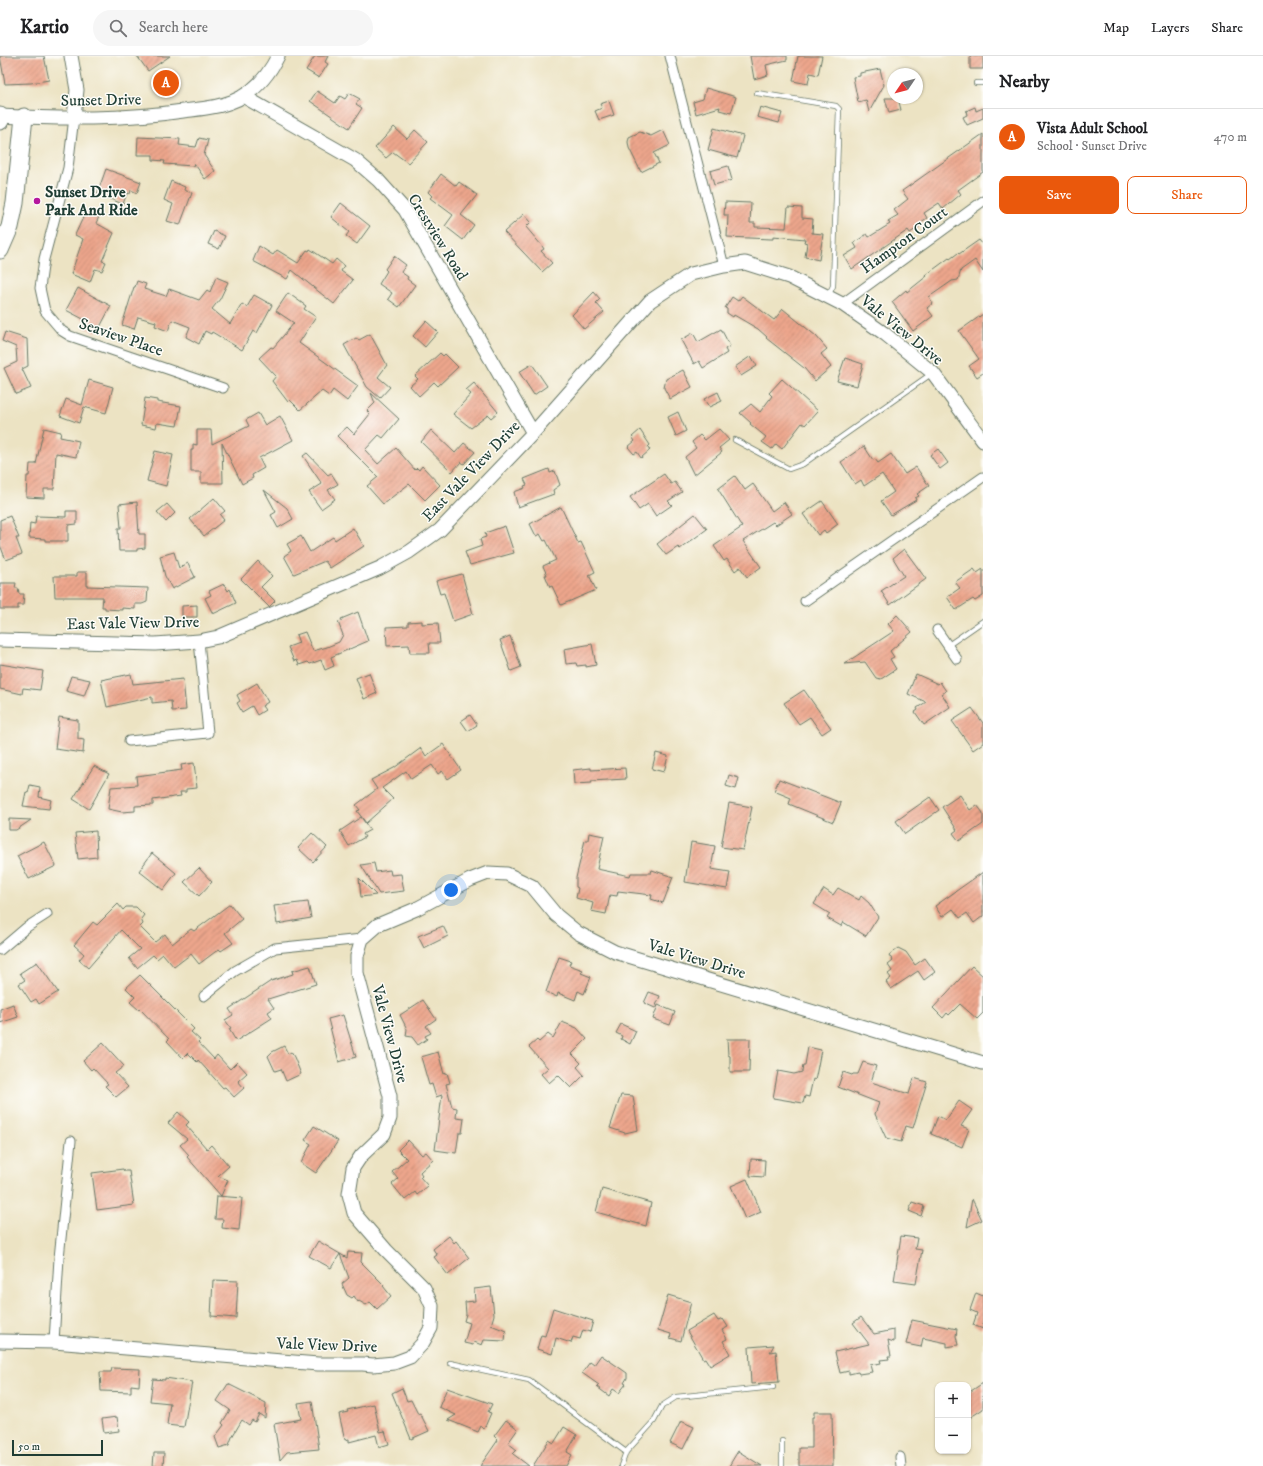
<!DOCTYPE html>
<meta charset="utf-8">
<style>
body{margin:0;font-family:"IM FELL DW Pica",serif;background:#f6f6f6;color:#202124}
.controls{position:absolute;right:12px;bottom:12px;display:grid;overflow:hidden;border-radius:8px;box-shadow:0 1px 3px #0004}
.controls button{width:36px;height:36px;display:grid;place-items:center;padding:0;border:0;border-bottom:1px solid #e0e0e0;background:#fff;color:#202124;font:20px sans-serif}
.compass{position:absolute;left:887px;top:12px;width:36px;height:36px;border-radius:50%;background:#fff;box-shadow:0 1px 3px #0004;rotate:235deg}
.scale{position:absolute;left:12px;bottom:10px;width:91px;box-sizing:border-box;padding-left:4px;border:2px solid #1f3d34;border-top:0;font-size:11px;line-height:14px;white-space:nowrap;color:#1f3d34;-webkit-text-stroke:3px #fdfcf7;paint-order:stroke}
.you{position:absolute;left:451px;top:834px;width:14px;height:14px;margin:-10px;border:3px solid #fff;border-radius:50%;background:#1a73e8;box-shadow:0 0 0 6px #1a73e833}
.badge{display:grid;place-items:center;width:26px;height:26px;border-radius:50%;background:#ea580c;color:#fff;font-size:13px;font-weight:700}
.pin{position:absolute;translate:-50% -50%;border:2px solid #fff;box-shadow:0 1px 4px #0006}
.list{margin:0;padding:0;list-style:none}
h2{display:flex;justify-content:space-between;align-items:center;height:52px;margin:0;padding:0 16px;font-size:17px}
h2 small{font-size:13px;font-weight:400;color:#757577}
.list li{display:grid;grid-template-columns:26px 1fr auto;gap:12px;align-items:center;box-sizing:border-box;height:56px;padding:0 16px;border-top:1px solid #e0e0e0}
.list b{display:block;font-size:15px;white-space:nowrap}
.list p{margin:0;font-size:13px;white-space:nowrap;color:#757577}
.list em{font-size:13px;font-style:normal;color:#757577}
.actions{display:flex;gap:8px;padding:12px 16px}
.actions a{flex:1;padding:9px 0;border:1px solid #ea580c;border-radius:8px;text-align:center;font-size:14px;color:#ea580c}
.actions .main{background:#ea580c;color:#fff}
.icon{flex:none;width:22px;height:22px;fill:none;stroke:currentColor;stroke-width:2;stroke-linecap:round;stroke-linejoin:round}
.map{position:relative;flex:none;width:983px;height:1410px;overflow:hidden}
header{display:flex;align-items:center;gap:24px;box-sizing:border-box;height:56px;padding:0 20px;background:#fff;border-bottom:1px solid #e0e0e0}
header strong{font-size:19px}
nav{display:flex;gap:22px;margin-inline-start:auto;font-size:14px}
.search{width:280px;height:36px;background:#f6f6f6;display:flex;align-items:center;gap:10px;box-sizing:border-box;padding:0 14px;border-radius:22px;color:#757577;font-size:15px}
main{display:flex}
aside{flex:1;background:#fff}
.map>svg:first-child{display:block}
</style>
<header>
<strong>Kartio</strong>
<div class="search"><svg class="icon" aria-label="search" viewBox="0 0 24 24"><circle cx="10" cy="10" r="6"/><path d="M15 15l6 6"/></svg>Search here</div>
<nav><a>Map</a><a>Layers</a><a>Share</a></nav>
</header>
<main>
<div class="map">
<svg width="983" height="1410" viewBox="0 0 983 1410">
<defs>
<pattern id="building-hatch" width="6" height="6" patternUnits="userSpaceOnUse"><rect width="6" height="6" fill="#eda68c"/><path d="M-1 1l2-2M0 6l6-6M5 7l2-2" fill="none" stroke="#bf8873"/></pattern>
</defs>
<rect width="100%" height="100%" fill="#fdfcf7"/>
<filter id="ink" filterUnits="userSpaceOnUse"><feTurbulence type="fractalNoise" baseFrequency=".025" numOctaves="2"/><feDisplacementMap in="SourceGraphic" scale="8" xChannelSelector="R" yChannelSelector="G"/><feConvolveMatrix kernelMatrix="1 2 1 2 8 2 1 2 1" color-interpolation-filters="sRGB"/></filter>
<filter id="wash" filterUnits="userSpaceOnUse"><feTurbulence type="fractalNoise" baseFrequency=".012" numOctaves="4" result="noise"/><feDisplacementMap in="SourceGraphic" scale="16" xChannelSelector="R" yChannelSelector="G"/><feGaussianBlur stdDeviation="0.9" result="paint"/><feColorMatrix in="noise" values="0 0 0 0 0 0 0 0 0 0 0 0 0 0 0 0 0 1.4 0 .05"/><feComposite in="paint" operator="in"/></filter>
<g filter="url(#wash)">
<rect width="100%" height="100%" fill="#ece3c3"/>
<g id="blocks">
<path fill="url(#building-hatch)" d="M0 0H44L49 24 31 27 5 28Z
M137 0H170L148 15Z
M315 0H328L325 6 328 8 319 22 306 14Z
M750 0H787V4L766 9 768 19 754 23Z
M798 0H822L818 19 810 17 808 28 793 25Z
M970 0H983V13H970Z
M880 13 884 29 869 56 866 44 858 46 853 21 860 20V17Z
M706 32 736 41 731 57 719 54 720 51 696 58 693 46 703 43Z
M317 35 335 47 340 40 345 43 349 37 360 43 356 48 362 52 349 72 310 45Z
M885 42H898L901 54 889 57Z
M609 45 614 59 599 64 595 55 602 52 600 48Z
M760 51 782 57 779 67 757 61Z
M975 51 976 55 983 52V62L967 69 963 61 967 59 966 55Z
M394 71 407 83 415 74 428 86 408 107 393 96 386 102 375 92Z
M714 72 743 80 737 102 708 94Z
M663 74 670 89 654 97 659 107 641 116 629 92 628 86 629 81 640 76 651 80Z
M983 78V116L958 134 961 138 943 153 939 147 924 157 927 162 917 169 919 171 910 177 908 174 852 213 844 200 857 192 854 187 867 178 869 181 890 168 888 165 898 159 894 154 908 143 902 135Z
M138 81 180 83 179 89 196 91 199 82 208 84 204 99 215 115 205 123 194 107 193 110 164 108 165 105 153 104V99H137Z
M728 110 732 124 714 129 710 115Z
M106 113 141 126 137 137 131 134 130 138 127 137 123 148 97 138Z
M441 118 456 130 459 126 477 139 461 159 474 169 463 184 445 170 453 159 430 142 432 140 428 136Z
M171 125 185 131 184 134 192 137 180 169 167 165 173 148 164 144Z
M725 146 751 147 750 167H755V171L786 172 788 151 802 152V162L813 163 812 177 823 178 819 204 805 201 807 187 804 186 805 183 773 180V183H771L727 181 728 159H724Z
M341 147 370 170 357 188 346 180 349 176 331 161Z
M86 155 99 161 96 167 114 177 102 205 106 206 102 215 95 213 90 226 71 218 83 183 75 179Z
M524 158 531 166 526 171 542 190 544 193 541 195 552 207 542 216 504 176Z
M214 175 225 180 219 193 208 188Z
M979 184 983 189V216L975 204 961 214 958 224 952 225 929 241 933 247 927 252 933 260 913 275 892 246 906 234 907 236 927 220 926 219 949 202 950 203 958 197 959 198Z
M259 190 273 199 277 194 298 207 307 194 309 195 310 193 332 208 336 203 344 210 341 215 353 224 334 248 292 214 287 223 253 205Z
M394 200 406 209 401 216 408 221 407 223 415 229 399 251 388 243 392 237 379 228 387 215 385 213Z
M216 221 228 226 220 243 212 253 230 268 242 248 247 251 254 239 272 249 257 277 253 275 242 294 212 276 211 278 205 275 199 288 186 281 190 271 172 264 168 275 155 270 156 266 138 261 134 273 122 269 134 231H135L137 225 146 228 144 233 166 240 169 233 199 244 207 234 210 236Z
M78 232 111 250 100 271 99 270 95 277 84 271 87 265 66 254Z
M594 236 600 243 596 247 604 256 584 273 572 259Z
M288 237 306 250 304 253 316 261 299 287 358 330 347 345 333 334 329 340 322 335 300 354 290 344 288 346 272 325 276 320 259 302 271 291 273 292 294 267 276 255Z
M742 240 774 264 783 253 816 280 827 293 821 298 831 311 815 325 804 312 766 282 767 281 758 273 734 259 733 261 727 257V253L725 252 732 241 738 245Z
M983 258V317L977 321 969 310 979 303 959 275Z
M426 265 438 276 425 291 413 280Z
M721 273 730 290 725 293 727 297 703 312 699 305 694 308 681 284 693 277 698 286Z
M5 276 27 283 28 310 22 313 31 332 16 338 4 312 17 306 16 291 2 285Z
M370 278 387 309 378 321 390 331 380 342 367 331 344 289 356 282 359 284Z
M440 297 443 300 445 298 458 311 438 330 434 326 419 340 410 330 418 323 415 320Z
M751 300 757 310 741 320 735 311Z
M845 302 863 308 857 330 837 325Z
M532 308 547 330 534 339 519 316Z
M683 314 692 331 670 343 664 332 666 323Z
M782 323 818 355 805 369 802 367 782 393 776 388 772 393 762 386 766 381 750 368 751 367 740 357 751 348 760 356 772 340 769 337Z
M89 324 113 331 106 357 84 351 79 367 60 360 66 343 82 349Z
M474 327 498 356 491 362 488 359 471 372 453 358 471 338 466 334Z
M718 336 722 345 709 351 704 343Z
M371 337 399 363 383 382 379 379 365 394 378 408 396 392 415 414 417 412 419 414 422 410 440 429 425 444 409 428 383 448 367 430 378 421 337 380 347 371 354 378 370 358 367 355 375 347Z
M145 342 157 344V346L181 350 177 370 157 367 156 372 141 369Z
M678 356 686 375 676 380 668 361Z
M258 357 265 369 280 360 293 384 259 402 264 412 252 419 253 422 242 428 222 387 223 427H201V416H191V394H193V388L197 389V374H211L212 388 249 370 246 364Z
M44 372 61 376 60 381 79 385 76 401 56 397 54 433H44V442L26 441 27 420H29L30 408H36Z
M719 373 729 384 719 392 722 396 694 419 685 401 696 392 692 386 700 379 705 384Z
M431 374 455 397 464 387 475 396 464 408 461 406 452 416 421 386Z
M640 374 650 389 648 391 650 394 641 402 637 396 634 398 628 391 635 385 632 381Z
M864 390 873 404 875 403 878 407 891 398 905 418 916 411 929 430 917 438 919 440 915 442 916 444 891 459 881 445 894 436 882 418 864 430 861 424 855 428 841 406Z
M938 393 948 407 940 413 930 399Z
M155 395 173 399 166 430 147 425Z
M307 397 328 419 331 417 338 428 328 434 335 443 321 453 309 436 322 428 303 400Z
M549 413 550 417 555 415 560 429 553 434 554 438 518 451 514 436 525 432 524 430 527 429 524 423Z
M664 418 671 428 675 426 682 436 668 445 672 449 656 460 648 448 639 454 630 441Z
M735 420 745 434 753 428 772 455 784 446 792 458 776 469 773 466 743 485 761 511 747 521 740 511 735 515 727 503 724 505 714 490 742 471 718 433Z
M264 434 287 452 293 463 278 472 271 459 276 456Z
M214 442 225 455 220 459 224 464 204 480 190 463Z
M822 445 838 468 826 477 824 474 818 479 803 458Z
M137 446 139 478H145V492L137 493V495H119L118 472H121L119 448Z
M167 448 175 457 166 466 157 456Z
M561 451 578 487 581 486 595 516 589 519 596 534 561 549 552 530 550 531 545 519H547L543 510 556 504 546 484 544 485 540 478 536 480 530 468Z
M66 455H77V468L68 469V485H45V483L29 482 30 467 35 468 36 460 66 461Z
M695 458 707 473 680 493 678 491 666 499 657 488Z
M10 460 19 482H16L22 498 6 504 0 489V464Z
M505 470 514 497 470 509 465 496 482 490 480 483 486 481 485 477Z
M353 472 364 490 330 512 325 505 294 518 284 500 291 495 287 488 301 480 310 496 333 481 335 484Z
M904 493 926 523 890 549 881 535 904 520 893 502Z
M174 496 179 512 188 507 195 521 172 533 165 520 160 500Z
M258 505 272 520 261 531 275 545 269 551 241 523Z
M974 513 977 517 983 513V540L975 545 973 543 956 554 947 541 960 532 955 526Z
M77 516H87V530L148 532 147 546 142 548H135V553L122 552V554L105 553V551H102L103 541H55L54 520H77Z
M462 518 473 558 453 565 444 537 440 538 436 525Z
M0 527H16L15 532H18L19 538H24L23 549H18V553H0Z
M224 528 228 535 230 533 236 547 213 558 205 542 211 539 209 535Z
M197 549V561H182V550Z
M358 556 368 585 331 601 334 610 325 614 321 604 310 608 308 606 299 609 297 604 294 605 288 591 299 587 296 579 305 576 313 595 327 591 339 586 343 579 338 566 342 565 341 563Z
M897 559 912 576 890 595 894 601 890 603 896 613 881 623 876 622 865 606 844 608 894 575 888 568Z
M422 565V568L438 567 440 587H429L430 597H410L409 589 387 590 386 571 408 570V566Z
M510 580 521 611 511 615 500 584Z
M592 588 596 609 586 611V609L577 610 576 607 566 608 564 593Z
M0 608 43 615 40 634 23 632 22 638 0 633Z
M369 617 377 637 364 643 356 622Z
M131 618 133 628 183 623 186 654 172 655 171 645 152 647V641L107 651 101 624Z
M916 618 938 628 940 626 946 635 942 638 950 651 924 669 915 656 918 654 917 652 926 646 908 638Z
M71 620 90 624 84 640 66 635Z
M257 627 268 646 262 650 265 654 257 659 252 650 242 656 237 647 240 645 237 639Z
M804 634 831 672 822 678 810 661 799 668 784 647Z
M972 652 983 667V687L973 694 952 665Z
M470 659 477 669 468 675 461 665Z
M59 661 78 664V683L84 684 83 697 55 693Z
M443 688 461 714 448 723 442 715 438 718 432 709 411 723 406 715 382 732 393 743 366 767 357 755 360 754 356 749 377 733 371 724 394 712 421 692 426 700Z
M656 697 668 700 664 716 652 713Z
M194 707 197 732 186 733V736H180L181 740 153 744V749L135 750V755L122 756 108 753 111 731 137 729 136 720 182 714 181 709Z
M94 710 109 718 89 753 73 743Z
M591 712V714L625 712 626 723 591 725 592 727 574 728 573 714Z
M729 719 739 722 736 733 726 730Z
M779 723 841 747 833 766 789 748 791 742 774 735Z
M30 729 40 731 39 741 51 744 49 753 23 750 26 736 28 737Z
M960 739 970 754 977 749 983 757V768L959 785 953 777 957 774 942 751Z
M930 741 939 754 905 778 896 765Z
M729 747 752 751 743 794 721 791Z
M361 761 370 774 363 778 365 781 349 790 340 775Z
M9 763 31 764 16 774H9Z
M96 775 97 801 78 803 75 777Z
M312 777 327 791 313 806 298 792Z
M589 777 604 780 597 813 630 820 631 817H651L652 814 673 821 663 847 651 843 652 839 618 835 617 840 610 839 606 858 591 855 593 847 576 842 578 832 576 831V822L585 784H588Z
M44 786 56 810 29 823 17 800Z
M691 786 715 790 711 813 730 816 727 833 685 826Z
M152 797 176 817 163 834 139 815Z
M374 807 376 816 390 814 391 819 401 818 404 835 379 838 361 809Z
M199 812 212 826 199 840 184 826Z
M983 816V860L974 867 967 857 960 862 953 853 942 861 935 850Z
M359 822 376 839 361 841Z
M838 832 859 844 861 840 869 847 878 861 866 880 843 866 841 870 827 862 830 858 814 848 824 833 833 839Z
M308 846 311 862 277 868 274 850Z
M118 848 123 854 126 851H136L144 859 141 863 143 868 140 871 155 886 165 878 172 888 191 873 194 875 230 848 242 863 225 877 233 887 221 895 219 893 199 908 191 898 174 911 163 898 157 903 153 899 137 912 129 902 140 893 121 874 88 912 79 904 84 898 74 889 93 866 97 869Z
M443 870 448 880 424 892 418 880Z
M898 892 906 896 915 909 925 902 935 916 924 924 918 915 891 933 886 926 891 922 888 918 892 915 888 909 893 905 889 899Z
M559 901 571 905 569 909 583 914 581 917 591 921 584 938 578 935 575 944 558 937 557 941 546 936Z
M37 906 58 936 39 948 36 943 31 946 19 928 25 924 20 917Z
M310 910 316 928 268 943 274 952 268 956 272 962 236 985 229 973 231 972 225 964 233 959 229 953 271 925 293 918 292 915Z
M972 910 983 920V957L977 963 960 948 949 959 947 957 943 962 933 952Z
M140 919 194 973 191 976 200 984 198 986 214 1003 217 999 230 1013 237 1006 247 1017 238 1025 244 1032 234 1041 225 1031 223 1032 198 1004 197 1006 188 997 183 1002 167 985 169 983 140 953 139 954 130 946 135 941 126 932Z
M649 936 660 940 655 952 644 947Z
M423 944 436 963 426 970 431 977 425 980 427 983 418 989 412 981 406 980 407 973 400 959Z
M13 948 18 961 0 967V953Z
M658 949 675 956 670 969 653 963Z
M343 959 356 1001 339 1006 328 963Z
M562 966 577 972 587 983 572 998 581 1007 577 1011 584 1019 571 1032 558 1019 549 1027 541 1018 548 1012 529 991 537 984 539 986 548 978 553 982Z
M621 968 636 975 630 988 621 983 622 980 616 977Z
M727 983H750L749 1016H730V1000L728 999Z
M103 987 124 1010 115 1017 128 1031 116 1041 105 1030 108 1028 93 1012 91 1014 83 1005Z
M284 990 288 998 291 996 294 1001 301 1018 286 1025 281 1013 275 1015 268 1000 272 996Z
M808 991 821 994 816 1020 815 1024 813 1023 809 1041 805 1040 803 1047 773 1042 778 1015 794 1018 802 1016 803 1009H805Z
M438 996 444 1018 447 1017 450 1027 446 1028 452 1051 457 1052 456 1062 464 1063 462 1077H459L456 1097 435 1094 442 1039 436 1041 432 1028 429 1029 421 1001Z
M863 1006 876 1010 871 1026 909 1038 914 1022 927 1026 913 1072 906 1070 901 1086 886 1082 875 1058 879 1047 838 1031 843 1016 852 1019 853 1018H858Z
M621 1039 633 1040 638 1074 625 1077 610 1072Z
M959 1045 972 1054 961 1070 969 1073 962 1091 931 1078 938 1060 946 1064Z
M178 1056 189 1066 186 1069 207 1093 211 1089 229 1110 218 1120 228 1124 221 1140 187 1101 189 1099 180 1089 187 1083 168 1067Z
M314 1070 338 1085 316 1117 301 1107 311 1088 305 1084Z
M408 1084 422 1099 426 1096 433 1104 420 1116 422 1119 420 1121 428 1130 417 1139 415 1136 405 1144 392 1128 398 1123 392 1116 407 1103 398 1094Z
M751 1103 765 1104 764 1121 750 1120Z
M123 1113 124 1115H129L134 1149 97 1154 92 1117Z
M747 1123 761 1156 745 1163 731 1130Z
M602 1133 651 1147 646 1170 596 1156Z
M217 1140 242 1142 239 1174 222 1172 223 1163H215Z
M972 1143 982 1164 967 1171Z
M912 1146 924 1150 921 1160 909 1155Z
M449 1180 454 1187 456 1185 469 1202 448 1219 434 1201 437 1199 433 1193Z
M901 1180 917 1182 915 1193 922 1194 916 1228 894 1225Z
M318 1185 347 1202 348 1196 362 1197 361 1206 384 1229 383 1230 391 1240 377 1253 370 1246 366 1249 359 1245 358 1246 354 1240 352 1242 347 1239 342 1228 349 1222 340 1198 331 1212 309 1200Z
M213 1224 238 1225 236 1262 211 1260Z
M491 1231 494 1259 491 1269 506 1275 505 1285 484 1284 482 1289 474 1286 473 1289 464 1287 470 1267 464 1265 466 1258 465 1246 475 1245 474 1233Z
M976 1237 983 1240V1273L973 1269 977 1257 970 1254Z
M668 1239 691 1246 681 1285 670 1282 671 1278 658 1274Z
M553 1252 593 1265 590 1276 583 1274 580 1283 573 1281 571 1287 556 1282 552 1298 537 1293 541 1279 545 1280Z
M714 1259 718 1265 723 1263 728 1271 722 1274 727 1283 723 1285 730 1298 710 1310 705 1302 703 1303 687 1275Z
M861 1261 874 1278 894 1274V1286L888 1284 891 1300H888L889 1303 880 1304 881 1307 870 1309 872 1316 859 1318 858 1316 849 1318V1315L840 1317 835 1296 869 1288 853 1267Z
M912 1264 957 1273 956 1280 958 1289 947 1291V1287L923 1282 921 1291 906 1288Z
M774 1289 770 1296 776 1295 779 1326 751 1328 749 1291Z
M601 1299 627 1317V1322L624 1327 626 1328 619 1337 613 1333 609 1340 597 1331 599 1329 582 1317 590 1306 594 1309Z
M112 1312 140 1313 139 1330 131 1329V1336L101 1335 100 1316H111Z
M165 1322 192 1326 184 1371 167 1369 170 1347 150 1345 153 1323 165 1324Z
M983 1327V1353L968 1363V1337Z
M228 1328 266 1347 265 1362 259 1358 255 1366 252 1364 249 1369 242 1364 232 1381 229 1389 219 1392 215 1381 224 1369 222 1367 230 1354 217 1345Z
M402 1332 407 1345 411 1344 418 1358 420 1357 429 1375 411 1383 392 1337Z
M447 1332 492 1348 488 1356 491 1357 484 1373 481 1370 478 1376 448 1364 456 1359 439 1351Z
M312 1345 319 1393 287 1396 280 1404 274 1368 301 1363 298 1347Z
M374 1348 380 1376 385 1375 389 1388 379 1391 376 1379 349 1386V1383L345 1384 339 1358 348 1356 347 1354Z
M814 1356H832L833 1410H799V1392H812V1361H814Z
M117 1361 119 1375 104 1377 102 1363Z
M506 1364 518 1373 508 1387 517 1394 513 1398 529 1410H480L498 1384 494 1380Z
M681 1365 694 1371 683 1393 670 1387Z
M564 1371 577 1379 567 1396 572 1399 566 1410H533L549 1384 554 1387Z
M738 1395 762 1410H729Z
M154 1397H164L163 1410H153Z"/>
</g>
</g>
<g filter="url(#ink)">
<use href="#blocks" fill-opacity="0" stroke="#677766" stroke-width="1"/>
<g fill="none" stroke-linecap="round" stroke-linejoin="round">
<defs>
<path id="lane" d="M976 27H983
M757 37 836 50 839 53 833 230 828 240
M735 384 789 413 803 408 931 318
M947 590 983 565
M450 1307 529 1324 626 1396
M621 1410 626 1396 654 1365 662 1350 676 1341 773 1331
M782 1410V1385"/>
<path id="street" d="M670 0 724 210
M74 61 68 112 44 203 40 232 45 255 62 275 70 280 223 332
M842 248 983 145
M805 545 983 421
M937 574 957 603
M129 685 208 677 199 585
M0 894 27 871 47 858
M204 940 235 915 275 892 362 883
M54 1286 59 1202 71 1085
M900 1401 901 1410"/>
<path id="secondary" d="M71 0 77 34 74 61
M243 40 355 104 378 124 405 154 533 377
M0 60C61 63 123 64 183 55 199 53 216 52 231 46 253 38 268 20 278 0
M0 584 155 588 199 585 218 581 380 512 409 496 440 474 533 377 650 245 691 218 724 210 745 207 789 221 842 248 885 278 933 317 983 385
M0 1285 54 1286 318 1308H363L373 1309 394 1307 410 1301 422 1288 431 1272 432 1250 424 1232 386 1194 354 1157 349 1138 353 1112 361 1100 384 1078 390 1062V1040L357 917V900L362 883 378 869 416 853 470 824 488 817 507 818 532 830 556 859 578 877 615 896 983 1007"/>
<path id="highway" d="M0 65V60
M0 194 10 171 15 147 24 61"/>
</defs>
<use href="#lane" stroke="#677766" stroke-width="6"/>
<use href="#street" stroke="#677766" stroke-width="11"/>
<use href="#secondary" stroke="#677766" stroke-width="15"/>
<use href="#highway" stroke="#677766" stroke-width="19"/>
<use href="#lane" stroke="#fff" stroke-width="4.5"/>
<use href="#street" stroke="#fff" stroke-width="9"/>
<use href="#secondary" stroke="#fff" stroke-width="13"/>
<use href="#highway" stroke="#fff" stroke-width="17"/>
</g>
</g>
<circle fill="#b5179e" stroke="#fdfcf7" stroke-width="1.5" cx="37" cy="145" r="4"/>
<g text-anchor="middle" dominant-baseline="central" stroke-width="3" stroke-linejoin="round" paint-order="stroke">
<g font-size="16" fill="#1f3d34" stroke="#fdfcf7">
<text transform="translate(101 44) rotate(-1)">Sunset Drive</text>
<text transform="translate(438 181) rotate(58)">Crestview Road</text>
<text transform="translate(904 184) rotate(-36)">Hampton Court</text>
<text transform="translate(902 274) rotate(39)">Vale View Drive</text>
<text transform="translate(121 281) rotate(19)">Seaview Place</text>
<text transform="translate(471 415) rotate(-46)">East Vale View Drive</text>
<text transform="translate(133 567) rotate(-1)">East Vale View Drive</text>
<text transform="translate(697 903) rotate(17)">Vale View Drive</text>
<text transform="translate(390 978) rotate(75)">Vale View Drive</text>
<text transform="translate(327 1289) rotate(2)">Vale View Drive</text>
</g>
<g font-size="16" font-weight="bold" fill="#1f3d34" stroke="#fdfcf7" text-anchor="start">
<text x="45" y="136">Sunset Drive<tspan x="45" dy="18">Park And Ride</tspan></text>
</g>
</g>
</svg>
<div class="controls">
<button>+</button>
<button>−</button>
</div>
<svg class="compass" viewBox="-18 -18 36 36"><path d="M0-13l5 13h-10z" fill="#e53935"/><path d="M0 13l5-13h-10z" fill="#757577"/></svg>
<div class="scale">50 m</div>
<div class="you"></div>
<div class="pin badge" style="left:166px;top:27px">A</div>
</div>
<aside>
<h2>Nearby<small></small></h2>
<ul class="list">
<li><span class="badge">A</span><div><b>Vista Adult School</b><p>School · Sunset Drive</p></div><em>470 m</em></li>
</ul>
<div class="actions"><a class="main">Save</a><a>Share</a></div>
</aside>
</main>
